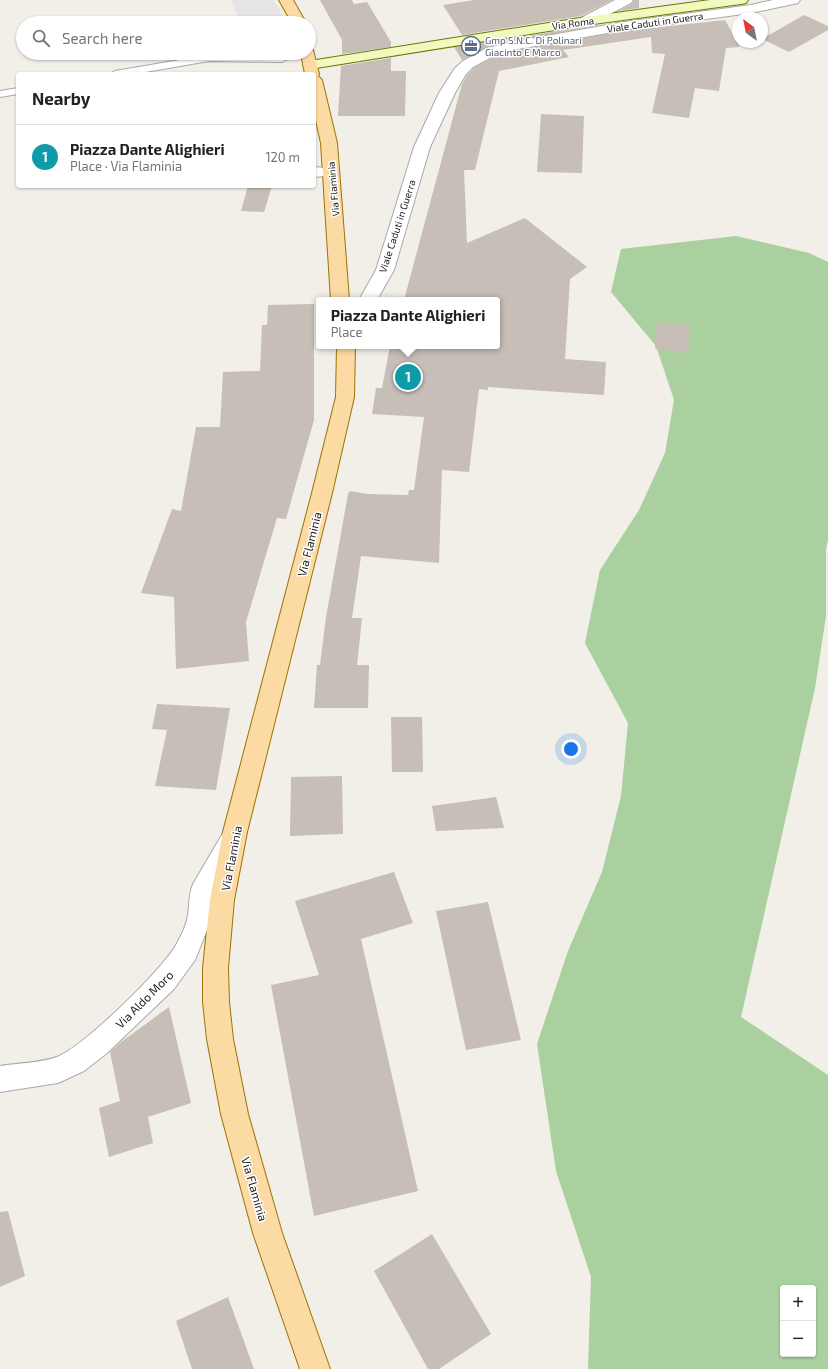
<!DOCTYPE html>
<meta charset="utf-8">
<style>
body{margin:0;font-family:"Exo 2",sans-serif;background:#f2f2f2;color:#222}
.controls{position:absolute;right:12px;bottom:12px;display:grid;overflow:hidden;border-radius:4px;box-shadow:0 1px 3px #0004}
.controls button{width:36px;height:36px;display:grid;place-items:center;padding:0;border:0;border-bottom:1px solid #e0e0e0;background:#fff;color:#222;font:20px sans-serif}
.compass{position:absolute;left:732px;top:12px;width:36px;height:36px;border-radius:50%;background:#fff;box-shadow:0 1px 3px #0004;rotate:328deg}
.you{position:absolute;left:571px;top:749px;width:14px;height:14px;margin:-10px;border:3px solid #fff;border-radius:50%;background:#1a73e8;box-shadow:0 0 0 6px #1a73e833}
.badge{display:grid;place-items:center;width:26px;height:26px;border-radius:50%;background:#d00f03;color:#fff;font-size:13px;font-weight:700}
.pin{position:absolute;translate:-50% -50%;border:2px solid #fff;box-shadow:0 1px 4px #0006}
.popup{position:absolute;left:316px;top:297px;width:184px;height:52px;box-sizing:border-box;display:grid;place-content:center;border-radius:4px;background:#fff;filter:drop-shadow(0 1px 3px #0005);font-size:13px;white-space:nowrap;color:#767676}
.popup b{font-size:15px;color:#222}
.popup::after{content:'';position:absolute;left:50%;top:100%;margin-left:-8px;border:8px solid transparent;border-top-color:#fff}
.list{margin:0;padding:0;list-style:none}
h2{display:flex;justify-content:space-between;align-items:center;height:52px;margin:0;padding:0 16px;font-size:17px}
h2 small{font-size:13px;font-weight:400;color:#767676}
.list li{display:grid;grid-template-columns:26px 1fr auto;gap:12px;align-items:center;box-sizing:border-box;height:64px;padding:0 16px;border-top:1px solid #e0e0e0}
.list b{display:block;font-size:15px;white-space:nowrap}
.list p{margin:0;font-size:13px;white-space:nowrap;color:#767676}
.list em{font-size:13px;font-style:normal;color:#767676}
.icon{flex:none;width:22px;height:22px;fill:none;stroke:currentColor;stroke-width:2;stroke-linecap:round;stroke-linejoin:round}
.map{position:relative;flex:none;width:828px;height:1369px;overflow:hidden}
.search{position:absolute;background:#fff;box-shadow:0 1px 3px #0004;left:16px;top:16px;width:300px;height:44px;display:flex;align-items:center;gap:10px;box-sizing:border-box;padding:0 14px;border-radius:22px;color:#767676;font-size:15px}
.panel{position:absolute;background:#fff;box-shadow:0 1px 3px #0004;left:16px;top:72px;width:300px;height:116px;border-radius:4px}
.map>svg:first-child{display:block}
</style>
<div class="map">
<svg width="828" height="1369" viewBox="0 0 828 1369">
<rect width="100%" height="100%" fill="#f1efe8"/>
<path fill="#a9d09e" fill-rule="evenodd" d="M736 236 809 253 828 262V540L826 548V616L815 688 741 1017 828 1075V1369H588L591 1277 556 1171 537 1044 568 951 602 872 621 796 628 723 585 643 600 570 639 510 665 453 674 400 656 346 611 292 621 249ZM783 1288H813V1354H783Z"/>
<path fill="#e5e5e5" d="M231 0H273L288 23H241Z"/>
<path fill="#c6beb7" d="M320 0H352L354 4 367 2 391 42V47L342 54V40Z
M474 0H612L581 16 462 35 443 5Z
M634 0H639V8L619 11 632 4Z
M804 15 828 26V30L789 52 762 39Z
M725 20 740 47 726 48 719 91 695 88 689 118 652 113 665 54 652 53 651 37 563 50 569 57 499 71 475 170H464L467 243 525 218 587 267 570 279 565 359 606 362 604 395 488 387V390L479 389 469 472 442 470 439 563 361 556 352 618H362L357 665H369L368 708H314L317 665H320L326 617 348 494 350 491 368 494 408 495 409 490H414L424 417 372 414 376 388H382L390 346H497V300H404L462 84 467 75 474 68 498 55 513 51 624 31Z
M604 24 487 47 462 60 454 47Z
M391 58V71H406L405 116H338L341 66Z
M541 114 584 116 582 173 537 172Z
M248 186H272L264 212 241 211Z
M314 304V420L286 519 277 518 246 622 249 661 176 669 174 597 141 593 172 509 181 511 196 427H220L223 372 260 371 262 325H267L268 305Z
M657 322 690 325 688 353 655 349Z
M157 704 230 708 216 790 155 786 167 730 152 729Z
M391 717H422L423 772H392Z
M342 776 343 834 290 836 291 777Z
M496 797 504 828 436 831 432 806Z
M394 872 413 923 361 939 418 1191 314 1216 271 985 319 975 295 901Z
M488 902 521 1040 466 1050 436 911Z
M169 1007 191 1103 148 1117 153 1143 109 1157 99 1108 120 1101 110 1052 121 1042Z
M8 1211 25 1276 0 1287V1212Z
M432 1234 491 1334 439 1369H428L374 1271Z
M228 1297 254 1369H192L176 1321Z"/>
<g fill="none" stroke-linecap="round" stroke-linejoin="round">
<defs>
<path id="lane" d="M209 55 282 56 287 59 282 62 209 61 134 74H110L115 71Z
M18 88V94L0 97V91Z"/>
<path id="street" d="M615 0H633L631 3 591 24H581L579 21 581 18Z
M773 0H800L798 3 751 13 624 30 513 50 497 54 473 67 466 74 455 93 430 147 394 270 377 300H359L376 270 414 147 439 93 455 68 463 61 487 48 513 42 624 22 751 5Z
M314 167 337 169 339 172 337 175 314 177Z
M231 830 239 833 243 840 214 893 211 920 195 960 174 989 107 1053 84 1071 58 1083 0 1092V1066C18 1063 40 1063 57 1057 83 1047 162 970 176 945 180 938 185 928 187 920 190 908 188 896 193 884L223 833Z"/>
<path id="secondary" d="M710 0H748L746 3 741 4 586 25 310 69 305 68 303 65 305 62 310 61 586 17Z"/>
<path id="primary" d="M279 0H293L306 23H292Z
M309 49 313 50 319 74 318 76 322 80 337 143 349 300H331L321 143 314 112V74H305L301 53H309Z
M337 346H355L354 397 332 493 247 832 234 900 228 968 229 1002 233 1039 248 1114 282 1233 330 1369H300L253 1233 221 1114 207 1039 203 1002V968L210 900 223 832 312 493 336 397Z"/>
</defs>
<use href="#lane" stroke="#a8a8a8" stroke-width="2"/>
<use href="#street" stroke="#a8a8a8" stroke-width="2"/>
<use href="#secondary" stroke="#677a06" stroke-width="2"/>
<use href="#primary" stroke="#9c7302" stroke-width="2"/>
<use href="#lane" fill="#fff" fill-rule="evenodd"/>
<use href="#street" fill="#fff" fill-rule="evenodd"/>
<use href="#secondary" fill="#f3f9be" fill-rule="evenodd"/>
<use href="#primary" fill="#fbdaa4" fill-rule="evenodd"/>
</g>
<defs>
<symbol id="office-ring" viewBox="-11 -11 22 22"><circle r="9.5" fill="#fff" stroke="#5c6f8a" stroke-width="1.5"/><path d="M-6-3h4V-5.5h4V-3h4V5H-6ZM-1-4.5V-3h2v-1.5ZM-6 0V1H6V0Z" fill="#5c6f8a"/></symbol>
</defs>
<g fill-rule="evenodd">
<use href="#office-ring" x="460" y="35" width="22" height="22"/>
</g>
<g text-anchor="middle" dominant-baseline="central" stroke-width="3" stroke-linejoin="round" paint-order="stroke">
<g font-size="10" fill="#212121" stroke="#fff">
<text transform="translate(655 22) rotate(-8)">Viale Caduti in Guerra</text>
<text transform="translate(573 23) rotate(-8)">Via Roma</text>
<text transform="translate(333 189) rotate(-95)">Via Flaminia</text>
<text transform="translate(397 226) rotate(-72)">Viale Caduti in Guerra</text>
</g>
<g font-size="10" fill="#4e5e75" stroke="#fff" text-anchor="start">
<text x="485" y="40">Gmp S.N.C. Di Polinari<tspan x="485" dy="12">Giacinto E Marco</tspan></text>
</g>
<g font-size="12" fill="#212121" stroke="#fff">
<text transform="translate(309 544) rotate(-76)">Via Flaminia</text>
<text transform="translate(231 858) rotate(-79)">Via Flaminia</text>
<text transform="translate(144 999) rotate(-45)">Via Aldo Moro</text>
<text transform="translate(255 1189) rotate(74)">Via Flaminia</text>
</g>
</g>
</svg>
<div class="controls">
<button>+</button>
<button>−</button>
</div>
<svg class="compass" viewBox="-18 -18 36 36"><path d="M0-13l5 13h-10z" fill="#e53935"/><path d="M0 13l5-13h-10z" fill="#767676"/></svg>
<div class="you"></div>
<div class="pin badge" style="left:408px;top:377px;background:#0f9aa8">1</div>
<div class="popup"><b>Piazza Dante Alighieri</b>Place</div>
<div class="search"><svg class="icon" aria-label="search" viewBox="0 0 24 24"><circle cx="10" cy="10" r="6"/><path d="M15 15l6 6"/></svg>Search here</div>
<section class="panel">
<h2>Nearby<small></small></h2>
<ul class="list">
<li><span class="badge" style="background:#0f9aa8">1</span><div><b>Piazza Dante Alighieri</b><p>Place · Via Flaminia</p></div><em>120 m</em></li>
</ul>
</section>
</div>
